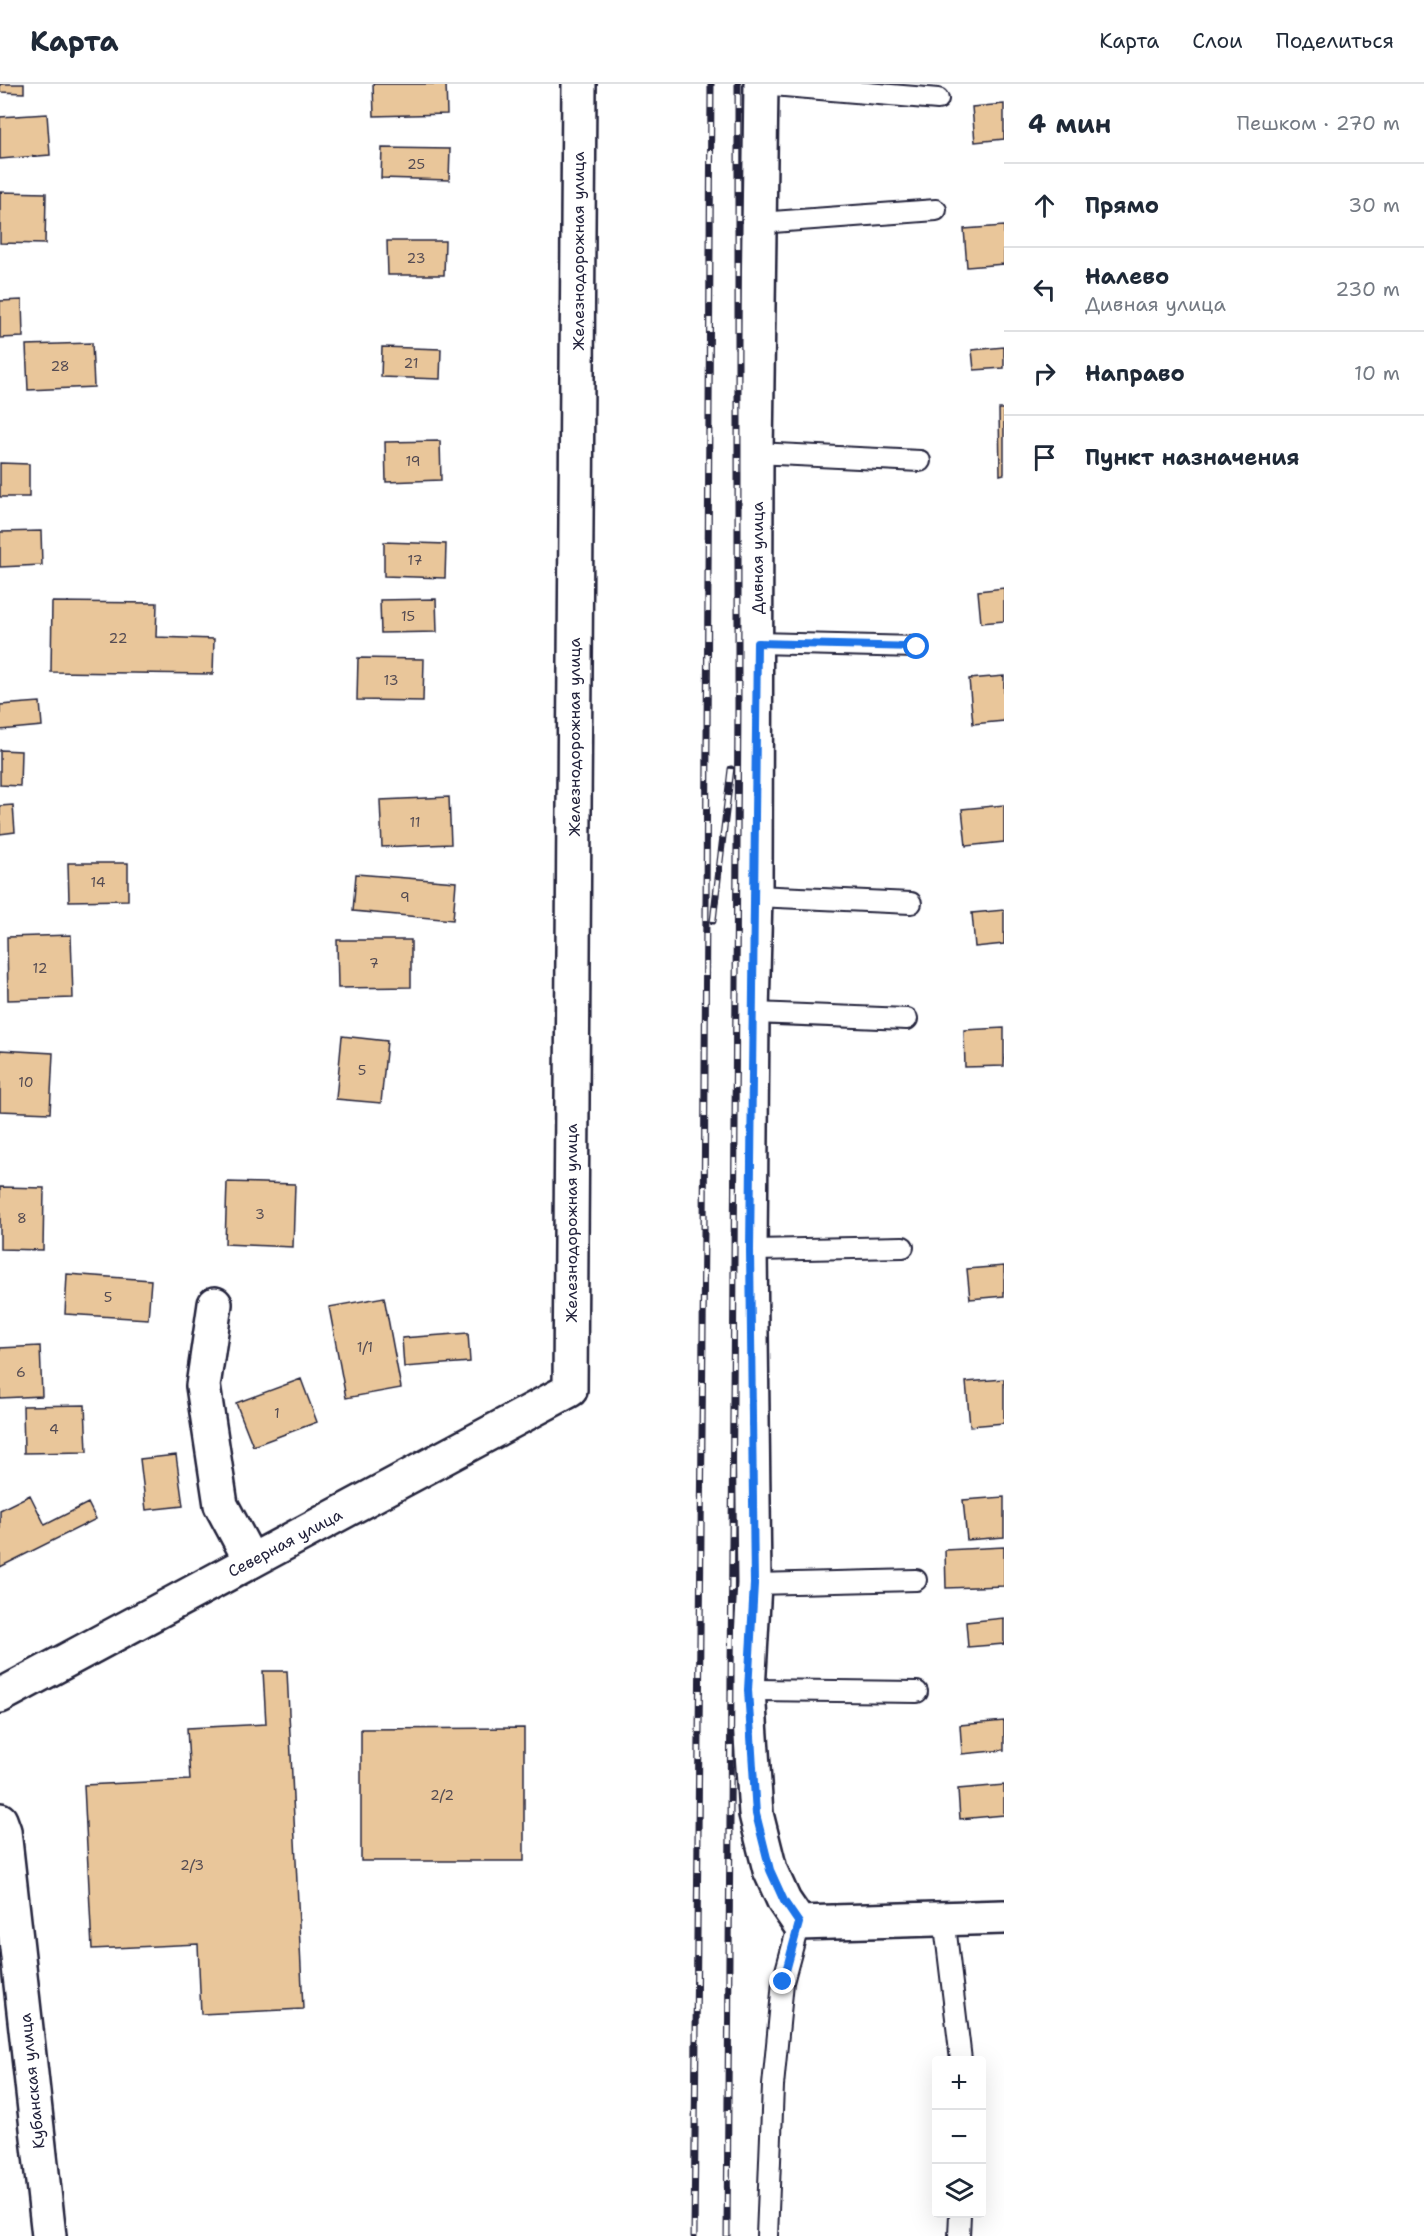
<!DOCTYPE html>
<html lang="ru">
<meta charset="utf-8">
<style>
body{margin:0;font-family:"Shantell Sans",sans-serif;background:#f2f2f3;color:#1f2937}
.controls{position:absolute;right:18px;bottom:18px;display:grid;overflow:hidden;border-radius:6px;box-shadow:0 6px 24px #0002}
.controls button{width:54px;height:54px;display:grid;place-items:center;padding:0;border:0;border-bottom:2px solid #e0e1e3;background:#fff;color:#1f2937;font:30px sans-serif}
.stop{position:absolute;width:18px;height:18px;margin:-14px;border:4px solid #1a73e8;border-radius:50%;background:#fff}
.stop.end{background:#1a73e8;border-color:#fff;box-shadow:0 2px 6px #0008}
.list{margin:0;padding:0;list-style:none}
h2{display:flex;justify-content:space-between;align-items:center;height:78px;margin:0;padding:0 24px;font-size:26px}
h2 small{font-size:20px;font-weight:400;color:#747a83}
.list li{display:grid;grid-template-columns:39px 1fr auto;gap:18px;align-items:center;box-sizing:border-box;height:84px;padding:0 24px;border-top:2px solid #e0e1e3}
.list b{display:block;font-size:22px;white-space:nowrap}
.list p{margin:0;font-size:20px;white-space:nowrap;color:#747a83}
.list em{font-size:20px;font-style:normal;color:#747a83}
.icon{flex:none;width:33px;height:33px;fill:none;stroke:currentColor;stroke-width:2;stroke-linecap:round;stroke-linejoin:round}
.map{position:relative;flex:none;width:1004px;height:2152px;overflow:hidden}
header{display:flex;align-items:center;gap:36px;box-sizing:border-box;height:84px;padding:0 30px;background:#fff;border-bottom:2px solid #e0e1e3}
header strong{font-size:28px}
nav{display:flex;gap:33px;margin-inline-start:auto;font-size:21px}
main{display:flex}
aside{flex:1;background:#fff}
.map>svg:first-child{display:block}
</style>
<header>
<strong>Карта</strong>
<nav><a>Карта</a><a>Слои</a><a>Поделиться</a></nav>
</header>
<main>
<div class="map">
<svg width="1004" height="2152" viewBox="0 0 1004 2152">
<rect width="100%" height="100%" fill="#fff"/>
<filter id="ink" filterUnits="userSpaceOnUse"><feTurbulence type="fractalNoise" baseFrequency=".0167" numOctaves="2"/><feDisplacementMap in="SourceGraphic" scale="12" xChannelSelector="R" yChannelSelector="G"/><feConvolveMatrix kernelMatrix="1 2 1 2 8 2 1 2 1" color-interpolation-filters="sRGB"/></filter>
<g filter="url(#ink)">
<path fill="#e9c69a" stroke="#22223b" stroke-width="1.5" d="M0 0H24V9L0 8Z
M373 0H446L447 30 374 32Z
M1004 20V55L975 58 972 23Z
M47 30 50 71 0 75V33Z
M382 64 450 65 449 96 381 94Z
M0 108 46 109 45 160 0 159Z
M1004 142V180L967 183 964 145Z
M387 157H445L444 191H388Z
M22 216 23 253 0 254V217Z
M92 259 94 303 28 306 26 261Z
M382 263 441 265 440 295 381 293Z
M1004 263V284L974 286 972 266Z
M999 325H1004V390L1000 391Z
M440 357 441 396 386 398 385 358Z
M0 379 29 380V413H0Z
M41 447 42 481 0 483V448Z
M384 458 446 460 445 494 384 492Z
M1004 504V537L981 539 978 507Z
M436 515 437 548 381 549 380 516Z
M52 518 157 519 156 553 214 555 213 590 51 588Z
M358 574 424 575 423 617 357 616Z
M1004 592V637L973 640 969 595Z
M40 618 42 642 0 646V621Z
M0 666 21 667 20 702 0 701Z
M449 713 451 760 382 763 380 716Z
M13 721 15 748 0 750V722Z
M1004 721V758L966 762 962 725Z
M68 779H128V816L69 817Z
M356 790 456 798 453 836 353 827Z
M1004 826V860L975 863 972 829Z
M71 851 73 914 8 916 7 853Z
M337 856H411V903L338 904Z
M1004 944V982L965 983 964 946Z
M342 952 387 957 381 1019 336 1015Z
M0 966 53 969 50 1029 0 1027Z
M227 1098 295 1100 293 1163 225 1160Z
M0 1103 44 1104 43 1166 0 1165Z
M1004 1182V1212L970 1215 967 1185Z
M67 1190 151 1196 148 1235 65 1230Z
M384 1213 401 1304 346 1314 329 1223Z
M468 1249 470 1278 404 1283 402 1254Z
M40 1262 42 1312 0 1314V1264Z
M301 1295 317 1338 253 1362 236 1319Z
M1004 1295V1339L970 1342 966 1298Z
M85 1321 87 1368 24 1369 23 1322Z
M176 1371 183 1422 146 1426 140 1375Z
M30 1411 45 1441 88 1419 96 1435 0 1483V1426Z
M1004 1413V1453L967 1456 963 1416Z
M1004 1463V1502L946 1504 945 1466Z
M1004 1534V1560L968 1563 966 1538Z
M263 1587H287L303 1925 201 1930 198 1860 92 1865 84 1701 190 1696 187 1644 266 1640Z
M1004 1637V1666L962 1670 960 1641Z
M524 1644V1777H361V1645Z
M1004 1701V1731L960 1735 958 1705Z"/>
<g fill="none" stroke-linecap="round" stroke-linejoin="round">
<defs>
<path id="service" d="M761 0 938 15
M759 139 936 126
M756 369 920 377
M757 559 917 563
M755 812 911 819
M752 929 907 935
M750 1166 903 1163
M754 1500 916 1496
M748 1606 917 1608
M944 1833 961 1976
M767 2152 773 2002 783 1898 799 1839
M959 2152 960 2130"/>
<path id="minor" d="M761 0 756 369 755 812 752 929 750 1166 754 1500 748 1606 756 1730 770 1786 784 1817 799 1839 1004 1833
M215 1220 203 1302 221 1421 251 1477
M0 1736 4 1747 49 2152"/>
<path id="tertiary" d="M0 1612 570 1306 579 0"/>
</defs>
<use href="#service" stroke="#22223b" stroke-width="24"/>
<use href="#minor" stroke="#22223b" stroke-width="38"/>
<use href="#tertiary" stroke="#22223b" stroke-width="38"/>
<use href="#service" stroke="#fff" stroke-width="20"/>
<use href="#minor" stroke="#fff" stroke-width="33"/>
<use href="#tertiary" stroke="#fff" stroke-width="33"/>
<defs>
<path id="rail" d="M713 837 731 685
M694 2152 704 1149 711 0
M727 2152 738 622V0"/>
</defs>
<use href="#rail" stroke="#22223b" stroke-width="7"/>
<use href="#rail" stroke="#fff" stroke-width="4.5" stroke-dasharray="14" stroke-linecap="butt"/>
</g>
</g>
<g fill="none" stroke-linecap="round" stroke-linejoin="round" filter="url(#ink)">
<path stroke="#1a73e8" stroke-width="8" d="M783 1898 799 1839 784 1817 770 1786 756 1730 748 1606 754 1500 750 1166 757 559 917 563"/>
</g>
<g text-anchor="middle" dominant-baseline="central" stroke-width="5" stroke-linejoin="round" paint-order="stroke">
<g font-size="14" fill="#544b53">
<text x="416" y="80">25</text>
<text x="416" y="174">23</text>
<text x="411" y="279">21</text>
<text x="60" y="282">28</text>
<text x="413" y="377">19</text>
<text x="415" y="476">17</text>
<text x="408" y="532">15</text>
<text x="118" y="554">22</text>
<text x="391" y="596">13</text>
<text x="415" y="738">11</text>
<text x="98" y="798">14</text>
<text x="405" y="813">9</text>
<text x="374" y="879">7</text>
<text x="40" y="884">12</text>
<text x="362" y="986">5</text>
<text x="26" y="998">10</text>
<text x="260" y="1130">3</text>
<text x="22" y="1134">8</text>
<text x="108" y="1213">5</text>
<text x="365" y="1263">1/1</text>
<text x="21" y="1288">6</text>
<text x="277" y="1329">1</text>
<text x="54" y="1345">4</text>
<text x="442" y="1711">2/2</text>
<text x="192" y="1781">2/3</text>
</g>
<g font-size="16" fill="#22223b" stroke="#fff">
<text transform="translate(578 167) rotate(-90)">Железнодорожная улица</text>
<text transform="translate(757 474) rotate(-90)">Дивная улица</text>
<text transform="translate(574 653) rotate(-90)">Железнодорожная улица</text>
<text transform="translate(571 1139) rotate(-90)">Железнодорожная улица</text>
<text transform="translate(285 1459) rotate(-28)">Северная улица</text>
<text transform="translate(32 1997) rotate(-96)">Кубанская улица</text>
</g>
</g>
</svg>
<div class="controls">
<button>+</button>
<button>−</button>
<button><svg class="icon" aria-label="layers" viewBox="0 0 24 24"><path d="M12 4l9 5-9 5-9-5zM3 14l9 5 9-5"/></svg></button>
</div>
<div class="stop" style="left:917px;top:563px"></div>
<div class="stop end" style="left:783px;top:1898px"></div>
</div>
<aside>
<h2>4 мин<small>Пешком · 270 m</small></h2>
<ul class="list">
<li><svg class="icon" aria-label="ahead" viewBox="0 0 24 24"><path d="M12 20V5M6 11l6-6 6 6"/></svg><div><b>Прямо</b></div><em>30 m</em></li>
<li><svg class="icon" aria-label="left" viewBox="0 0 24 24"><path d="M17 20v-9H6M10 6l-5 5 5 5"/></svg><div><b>Налево</b><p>Дивная улица</p></div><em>230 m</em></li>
<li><svg class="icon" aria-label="right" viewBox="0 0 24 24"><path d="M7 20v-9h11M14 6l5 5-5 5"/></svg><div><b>Направо</b></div><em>10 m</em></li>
<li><svg class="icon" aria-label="arrive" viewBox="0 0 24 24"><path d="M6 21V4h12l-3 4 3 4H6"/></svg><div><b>Пункт назначения</b></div></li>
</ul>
</aside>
</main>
